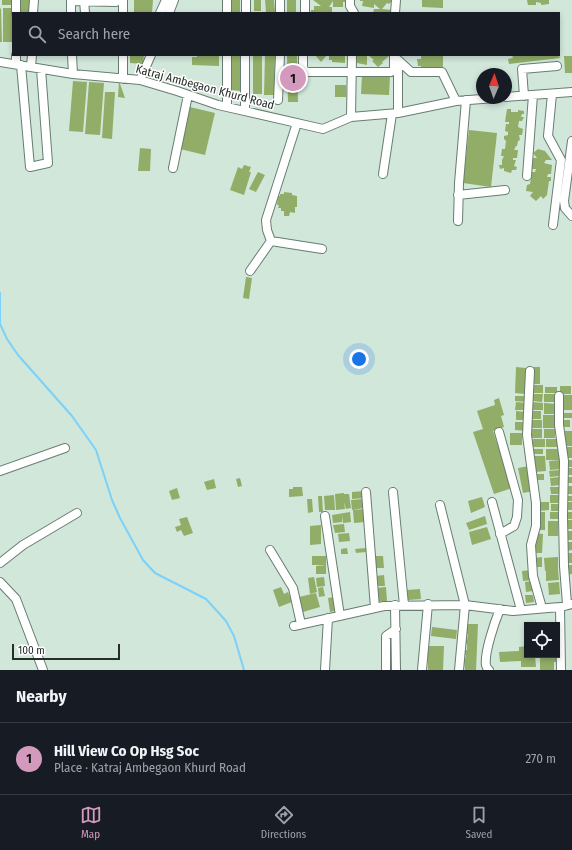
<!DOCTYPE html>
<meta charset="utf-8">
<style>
body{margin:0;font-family:"Fira Sans Condensed",sans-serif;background:#20242c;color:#f1f3f6}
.controls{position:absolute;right:12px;bottom:12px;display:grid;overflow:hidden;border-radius:0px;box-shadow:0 2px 6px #0003}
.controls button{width:36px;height:36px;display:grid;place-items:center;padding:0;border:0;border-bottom:1px solid #363941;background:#171b24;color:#f1f3f6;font:20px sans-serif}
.compass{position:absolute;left:476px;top:68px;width:36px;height:36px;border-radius:50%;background:#171b24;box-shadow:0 2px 6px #0003;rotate:2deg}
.scale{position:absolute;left:12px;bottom:10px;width:108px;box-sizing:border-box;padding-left:4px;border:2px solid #262e2a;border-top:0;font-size:11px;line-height:14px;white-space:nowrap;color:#262e2a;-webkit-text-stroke:3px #fff;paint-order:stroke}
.you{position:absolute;left:359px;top:359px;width:14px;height:14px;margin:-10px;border:3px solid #fff;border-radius:50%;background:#1a73e8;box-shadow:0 0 0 6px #1a73e833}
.badge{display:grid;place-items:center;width:26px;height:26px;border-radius:50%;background:#d49abe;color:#111;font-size:13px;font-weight:700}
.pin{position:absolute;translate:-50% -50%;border:2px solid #fff;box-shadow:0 1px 4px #0006}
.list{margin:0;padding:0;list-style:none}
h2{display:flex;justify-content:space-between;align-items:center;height:52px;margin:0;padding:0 16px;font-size:17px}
h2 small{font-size:13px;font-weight:400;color:#9ea1a6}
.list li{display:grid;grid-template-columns:26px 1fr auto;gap:12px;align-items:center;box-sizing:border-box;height:72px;padding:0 16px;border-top:1px solid #363941}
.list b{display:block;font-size:15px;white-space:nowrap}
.list p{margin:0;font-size:13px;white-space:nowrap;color:#9ea1a6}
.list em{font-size:13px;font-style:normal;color:#9ea1a6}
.icon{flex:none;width:22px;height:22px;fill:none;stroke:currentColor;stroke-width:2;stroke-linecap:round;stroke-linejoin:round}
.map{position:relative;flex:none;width:572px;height:670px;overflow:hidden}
.search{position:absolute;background:#171b24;box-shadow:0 2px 6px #0003;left:12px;right:12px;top:12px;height:44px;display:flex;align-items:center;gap:10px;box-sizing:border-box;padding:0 14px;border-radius:0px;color:#9ea1a6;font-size:15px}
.sheet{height:124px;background:#171b24}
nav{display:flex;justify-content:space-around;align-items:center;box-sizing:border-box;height:56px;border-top:1px solid #363941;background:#171b24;font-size:11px;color:#9ea1a6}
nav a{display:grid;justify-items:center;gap:2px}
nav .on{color:#d49abe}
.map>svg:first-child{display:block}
</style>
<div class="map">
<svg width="572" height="670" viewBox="0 0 572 670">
<rect width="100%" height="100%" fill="#d0e7da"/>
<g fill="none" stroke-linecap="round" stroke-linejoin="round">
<path stroke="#7bd1f9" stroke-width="2" d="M0 293V324L7 339 18 355 72 416 96 450 112 500 120 518 143 560 155 573 206 599 226 621 234 636 244 670"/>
</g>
<path fill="#91ad67" d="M2 0H15V5H2Z
M19 0H31V13H19Z
M134 0H153L152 13H134Z
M231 0H240V13H231Z
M254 0H261V11H254Z
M265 0H274L275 12H266Z
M287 0H296V13H287Z
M313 0H345V2H343V7H333V1L329 7H332V13H311V10H314V6H321Z
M360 0H393L389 4 387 3 382 9 392 10V13H373L374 9H380L374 4V8L362 6 363 1H360Z
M422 0H443V8L422 7Z
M527 0H549V4L541 5V3L536 2V5H528Z
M1 8 2 42H0V9Z
M3 8H15L13 13V42H3Z
M130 55H144L143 64 130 63Z
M197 55H217V56H219V66L192 65V57H197Z
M231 55H243L242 91 229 90Z
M253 55H262V94H253Z
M265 55H275L274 95H264Z
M287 55H297L298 102H288Z
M315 55H327L321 62Z
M329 55H345V63L332 62V60H329Z
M356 55H367V65L357 63V60H355Z
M368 55H388L389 56 382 62 383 63 378 67 372 61 374 60Z
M421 55H443V69H421V66H418L417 59H421Z
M512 55H559L560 58 509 64 508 59 513 58Z
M564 56H572V73H565Z
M362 75 390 76 389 95 361 94Z
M73 81 87 82 83 132 69 131Z
M119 81 125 98 118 97Z
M89 82 104 83 100 135 85 134Z
M335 85H346V97H335Z
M105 92H115L112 139 102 138Z
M190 107 215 113 205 155 180 149Z
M507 109H511V112H518V110L524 111V114H522L521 117H524L522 121H519L518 127 523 129 522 135H519L520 140 518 141 517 146H516L514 150H518L517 158H513V160H516L514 166 517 167 516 170H512L511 173 504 171V168L500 169 499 165H502V160L504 156H501L502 149H505L506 141 504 139V136L508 135V132L505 131 506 124H509V122H505Z
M469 130 497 133 491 187 463 183Z
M140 148 151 149 150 171H138Z
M538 149 545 151 552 160H546L544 163 552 165 551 174H548L547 177H551V181H549L547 195 543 199 541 196 536 201 530 196 533 192 526 191 527 185 530 184 532 172H535L536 169H532V165H530L531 158H537L533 153Z
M244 165 251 167 249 172H251L244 195 230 190 238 167 242 169Z
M258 172 265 175 256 192 249 189Z
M284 192 292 193V195L297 196V207H295V213L290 212 289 216H284V211H281V208H278L279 205H277L278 196H280V194H284Z
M246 277 252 278 249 299 243 298Z
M516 367 526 368 525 394 515 393Z
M532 367H540V384H532Z
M534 385H543V393H533Z
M560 386H571V394H560Z
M545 387H557V393H545Z
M533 394H543L542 402 533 401Z
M544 394H558L557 402H544Z
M560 395H572V405H560Z
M515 396H526V402L515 401Z
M499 398 504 415 501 416 504 427 493 431 512 488 494 494 473 432 483 429 477 411 495 405 494 400Z
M516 402 526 403V410H515Z
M532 402 543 403V410H531Z
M544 403 557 404V414H544Z
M561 405H572V410H561Z
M516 411 526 412 525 420H516Z
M531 411H541V419H530Z
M561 413H572V418H561Z
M543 415H556L555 428H543Z
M532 420H542V428H532Z
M560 420H570V427H560Z
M515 422H526V431L515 430Z
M531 429H542V438H531Z
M544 429H555V438H544Z
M562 431H572V446H563Z
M510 433H522V445H510Z
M533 439H545V447H533Z
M546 439H558V447H546Z
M566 447H572V458H566Z
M533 449H543V454H533Z
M546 449H559V460H546Z
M534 456H545L546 471 535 472Z
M561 460V469L550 470 549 461Z
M565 460H572V467H565Z
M529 466 534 491 523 493 518 468Z
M567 468H572V475H567Z
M559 470 560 476 550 477 549 471Z
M534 474H544V480H534Z
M560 477 561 485 551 486 550 478Z
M568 477H572V483H568Z
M240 478 242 486 238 487 236 479Z
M214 479 216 488 207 490 204 482Z
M565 486H572V494H565Z
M293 487H302L303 496 289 497V489H293Z
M550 487H560V494H551Z
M177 488 180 498 172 500 169 491Z
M365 491V498L352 499V492Z
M344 493V494H349L351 508 346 509 344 502 345 509 336 510 335 494Z
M334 495 335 510H325L324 496Z
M550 495H561V503H550Z
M318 496H322L323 512H319Z
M566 496H572V501H566Z
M482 497 485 507 471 513 468 501Z
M307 499H312L313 512 308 513Z
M363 499 364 508 352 510 351 500Z
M538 502H549V510L538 511Z
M566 502H572V510H566Z
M551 504H561V511H551Z
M364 509 365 522 354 523 353 510Z
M350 512 351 522 343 523 342 515V522L333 523 332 515Z
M536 512H545V530H536Z
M550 512H561V519H550Z
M566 512H572V519H567Z
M485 516 487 524 469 530 466 523Z
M187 517 193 533 184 536 181 530 177 532 175 527 181 525 179 519Z
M565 520H572V529H565Z
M548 521H558V536H548Z
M344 524 345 532 335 533 333 525Z
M321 525V544L310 545V526Z
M487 527 491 539 472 545 469 532Z
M566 531H572V540H566Z
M349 533 350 541 339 542 338 534Z
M535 533 543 534 542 553H534Z
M566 542H572V550L567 551Z
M347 548 348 554H341V549Z
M366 548V552L356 553 355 549Z
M565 553H572V563H566Z
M312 556H326V565H312Z
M373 556H383L384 568H374Z
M542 557V567H534V558Z
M558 557V570L545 571 544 558Z
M326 565V574H316V566Z
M565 565H572V574L566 575Z
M531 570 532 580 523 581 522 571Z
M558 570 559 580 546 581V571Z
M384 575 385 586H376V576Z
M314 577 317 592 310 594 308 578Z
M324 577 325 586 317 587 316 578Z
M533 581V591L526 592 525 582Z
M559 582 560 594 549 595 548 583Z
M281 587 284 594 288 592 292 602 279 607 273 590Z
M323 587 325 596 319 597 318 588Z
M386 587 387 601H378L376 588Z
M420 589 421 599 408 600 407 590Z
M316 593 320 607 303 612 299 597Z
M525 595H533L534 602 526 603Z
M334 597 335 611 330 612 328 598Z
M467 624H478L476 670H465L464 660H465L466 655H464V650H467V644H465V639L467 640 468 634H465V629H467Z
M432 627 457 630 456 639 431 636Z
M426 646H444L443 670H428V660H426Z
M527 646V655H535L536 667H521V661L500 662 499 652 519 651V647Z
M540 655H558V662H554V670H540Z"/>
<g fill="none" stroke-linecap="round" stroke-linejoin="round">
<defs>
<path id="minor" d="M71 0V13
M84 0 85 13
M123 0V13
M280 0V13
M350 0V6L354 13
M71 1 116 2 118 0
M16 13V0
M33 13 34 0
M160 13 166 0
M169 13 174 0
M227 13V0
M246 13V0
M305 13V0
M395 13 396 0
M72 55 73 74
M123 55V79
M303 55V67L304 70 308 72H391L394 70V55
M398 60 411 72H442L456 101
M0 62 73 74 140 80 177 91 218 105 323 129 351 117 398 113 456 101 495 98
M16 64V55
M398 64V113
M21 65 30 167 48 163 41 69
M31 67 32 55
M140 80 151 55
M552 94 548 136 561 160 553 225
M524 96 522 69 557 66
M506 97 572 92
M278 100 280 55
M227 107V55
M245 111V55
M351 117 352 55
M572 141 564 201 565 208 572 216
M173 168 188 95
M383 174 392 114
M527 176 533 95
M458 195 505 190
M458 221 459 183 466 100
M271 241 267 230 266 220 297 123
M271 241 322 249
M250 271 271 241
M530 371 527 435 536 503V526L531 545 533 576 542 608
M559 396V425L564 461 563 516 564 566 567 604
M499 432 518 500 517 517 514 526 500 534
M0 471 65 448
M366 492 375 608
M393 492 404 605
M492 502 521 610
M440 505 465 605 459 670
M325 516 340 616
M270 550 293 588 301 624
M0 563 23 545 77 513
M0 582 16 599 43 670
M395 605 396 670
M560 607 561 670
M294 626 384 606 465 605 513 611 560 607 572 604
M325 670 328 618
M386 670V636L396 629
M422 670 428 604
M489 670C488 669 486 667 486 665 484 653 495 621 500 609"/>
</defs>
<use href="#minor" stroke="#687d71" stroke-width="10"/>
<use href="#minor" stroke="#fff" stroke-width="8"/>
</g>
<g text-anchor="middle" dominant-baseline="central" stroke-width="3" stroke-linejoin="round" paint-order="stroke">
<g font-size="12" fill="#262e2a" stroke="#fff">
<text transform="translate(205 87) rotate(15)">Katraj Ambegaon Khurd Road</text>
</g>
</g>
</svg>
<div class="controls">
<button><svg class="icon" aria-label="locate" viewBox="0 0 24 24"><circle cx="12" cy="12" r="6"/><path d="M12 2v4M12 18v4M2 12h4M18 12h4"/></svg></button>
</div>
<svg class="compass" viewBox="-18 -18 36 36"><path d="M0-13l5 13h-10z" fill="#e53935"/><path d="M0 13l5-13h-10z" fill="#9ea1a6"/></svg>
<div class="scale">100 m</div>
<div class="you"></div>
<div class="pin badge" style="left:293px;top:78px">1</div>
<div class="search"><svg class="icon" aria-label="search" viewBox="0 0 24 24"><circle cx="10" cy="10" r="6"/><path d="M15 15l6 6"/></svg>Search here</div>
</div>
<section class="sheet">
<h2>Nearby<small></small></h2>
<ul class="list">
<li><span class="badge">1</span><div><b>Hill View Co Op Hsg Soc</b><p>Place · Katraj Ambegaon Khurd Road</p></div><em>270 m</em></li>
</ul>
</section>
<nav>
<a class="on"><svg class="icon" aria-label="map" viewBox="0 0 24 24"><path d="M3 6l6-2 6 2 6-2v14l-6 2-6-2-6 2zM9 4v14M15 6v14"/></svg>Map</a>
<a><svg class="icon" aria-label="directions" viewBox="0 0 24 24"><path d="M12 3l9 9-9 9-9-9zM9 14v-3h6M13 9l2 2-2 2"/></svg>Directions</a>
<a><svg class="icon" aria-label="saved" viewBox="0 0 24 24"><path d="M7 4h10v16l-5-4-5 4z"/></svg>Saved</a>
</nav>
